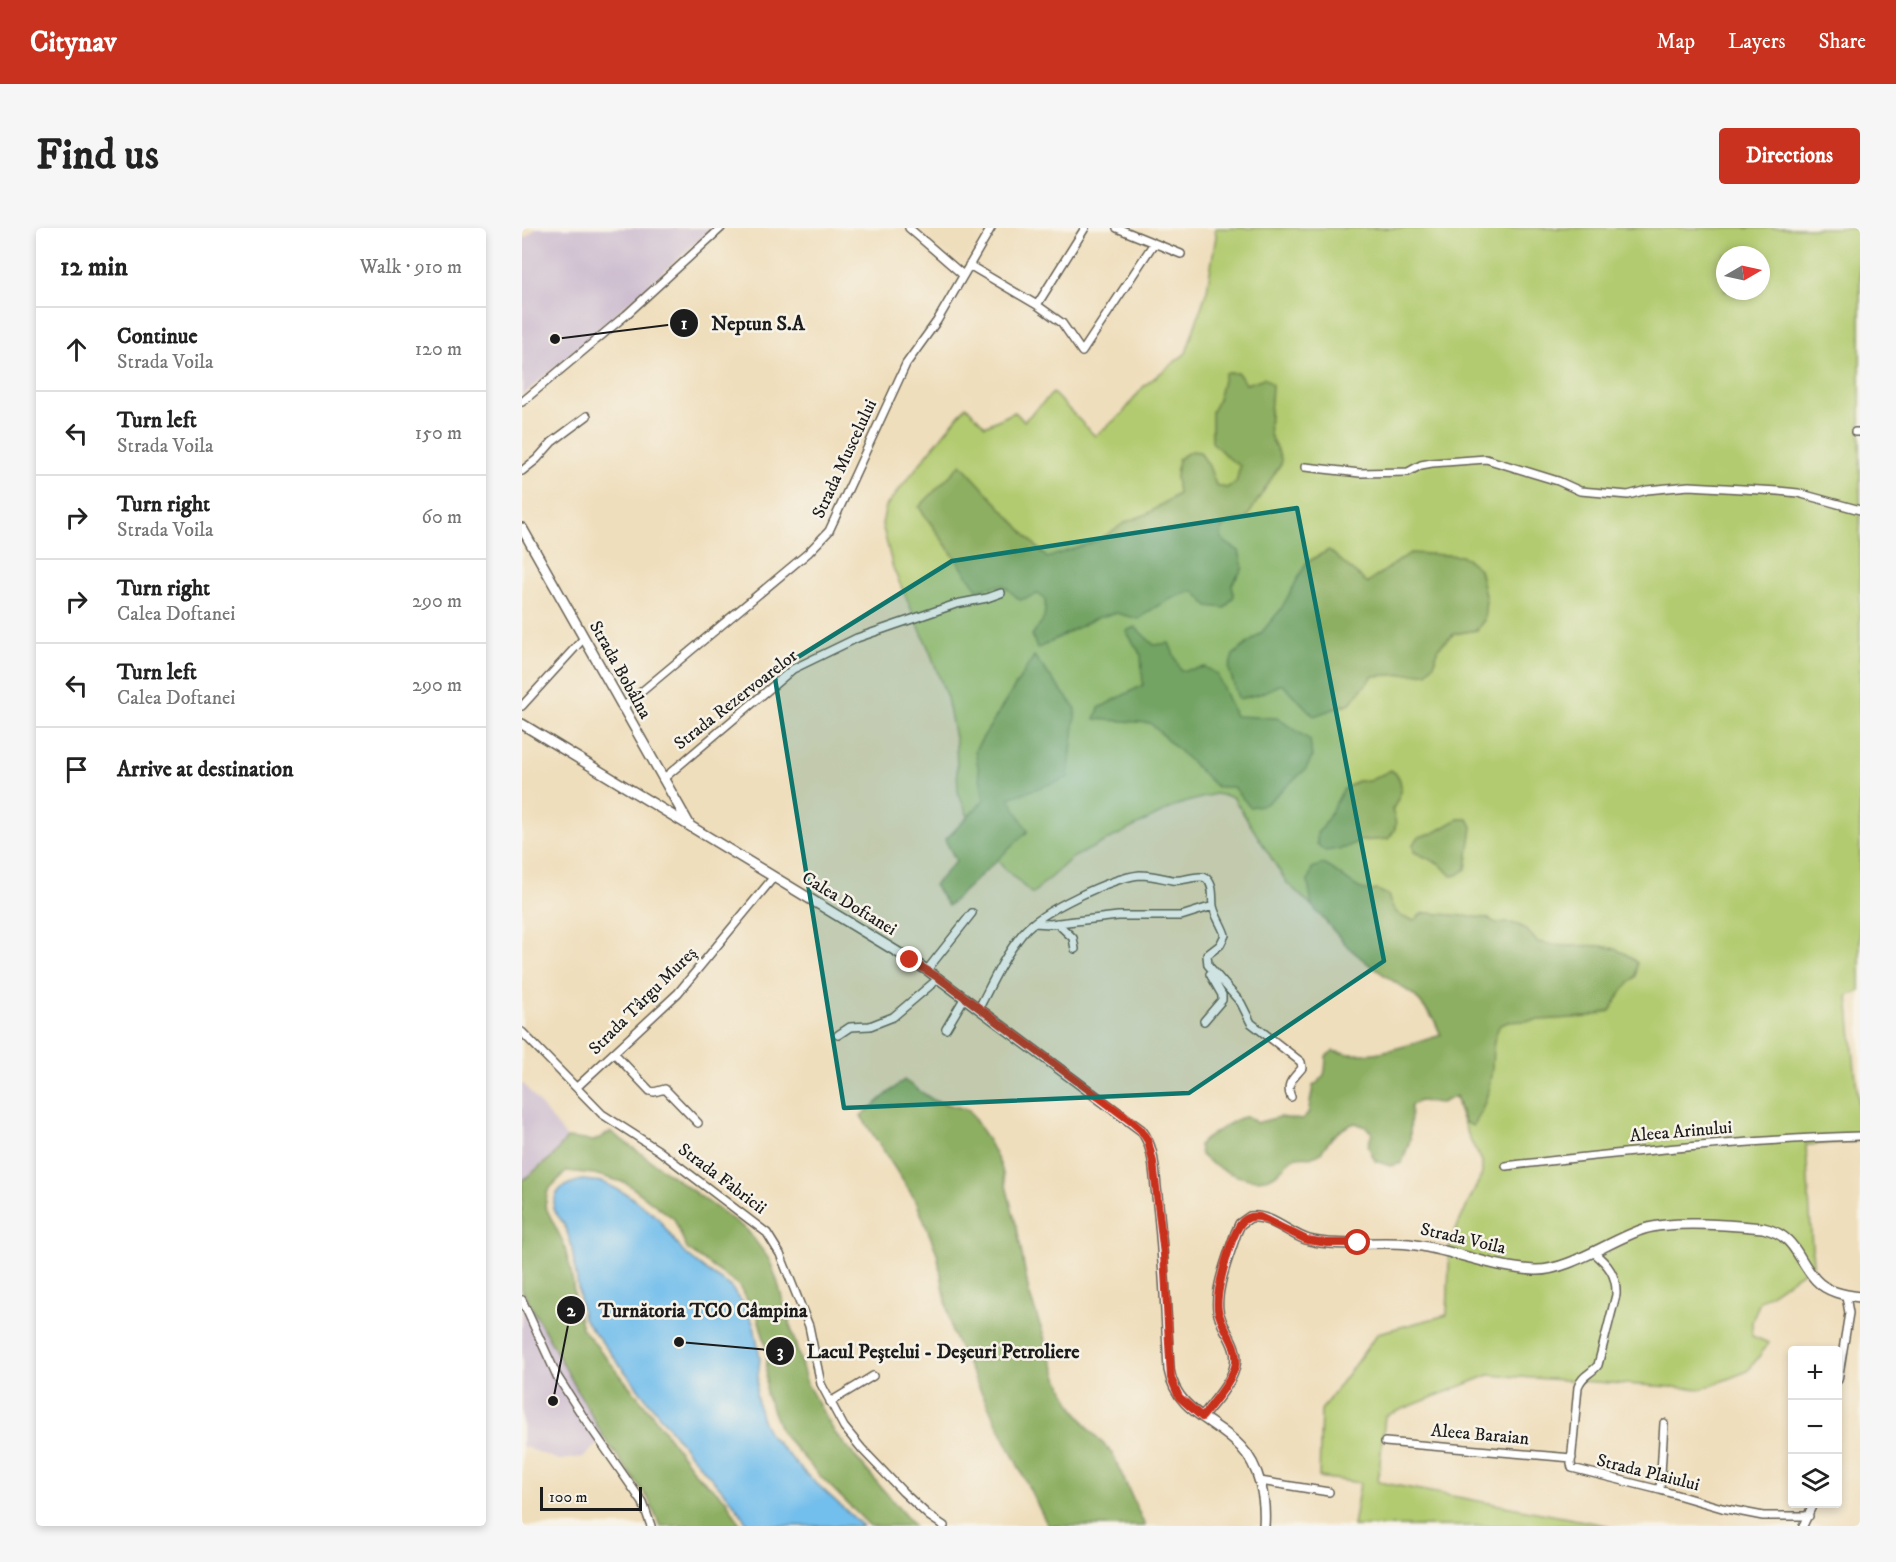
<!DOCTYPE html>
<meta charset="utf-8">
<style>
body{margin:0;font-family:"IM FELL DW Pica",serif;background:#f6f6f6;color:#222}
.controls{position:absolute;right:18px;bottom:18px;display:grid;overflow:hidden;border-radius:6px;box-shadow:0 3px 9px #0003}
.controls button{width:54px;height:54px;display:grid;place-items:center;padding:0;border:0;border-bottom:2px solid #e0e0e0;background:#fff;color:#222;font:30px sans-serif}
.compass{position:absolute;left:1194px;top:18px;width:54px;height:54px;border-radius:50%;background:#fff;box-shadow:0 3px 9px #0003;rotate:81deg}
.scale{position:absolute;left:18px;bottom:15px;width:102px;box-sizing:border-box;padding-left:6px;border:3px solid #1c1c1c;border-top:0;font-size:16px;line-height:21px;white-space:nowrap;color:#1c1c1c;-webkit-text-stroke:4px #f7f3e8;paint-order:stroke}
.stop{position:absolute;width:18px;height:18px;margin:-14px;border:4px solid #c8321e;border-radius:50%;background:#fff}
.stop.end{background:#c8321e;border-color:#fff;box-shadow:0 2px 6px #0008}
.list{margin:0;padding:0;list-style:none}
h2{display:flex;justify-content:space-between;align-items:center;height:78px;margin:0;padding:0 24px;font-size:26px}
h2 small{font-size:20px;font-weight:400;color:#767676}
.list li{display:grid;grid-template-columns:39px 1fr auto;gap:18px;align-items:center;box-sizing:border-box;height:84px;padding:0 24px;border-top:2px solid #e0e0e0}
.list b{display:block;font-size:22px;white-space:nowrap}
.list p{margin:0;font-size:20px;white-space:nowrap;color:#767676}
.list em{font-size:20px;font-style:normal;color:#767676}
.icon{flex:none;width:33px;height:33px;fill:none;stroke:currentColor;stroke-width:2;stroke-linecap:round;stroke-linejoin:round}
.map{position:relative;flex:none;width:1338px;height:1298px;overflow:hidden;border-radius:6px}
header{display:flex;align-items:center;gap:36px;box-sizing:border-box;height:84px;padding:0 30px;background:#c8321e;color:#fff}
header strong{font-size:28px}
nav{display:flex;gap:33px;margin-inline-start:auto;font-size:21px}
.intro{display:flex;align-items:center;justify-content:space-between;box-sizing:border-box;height:144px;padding:0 36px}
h1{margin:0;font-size:42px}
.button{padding:15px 27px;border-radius:6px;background:#c8321e;color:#fff;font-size:21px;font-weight:700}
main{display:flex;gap:36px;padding:0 36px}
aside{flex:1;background:#fff;border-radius:6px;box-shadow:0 3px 9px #0003}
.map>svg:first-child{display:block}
</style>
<header>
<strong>Citynav</strong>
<nav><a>Map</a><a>Layers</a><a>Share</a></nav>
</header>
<div class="intro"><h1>Find us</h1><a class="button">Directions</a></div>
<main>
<aside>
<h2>12 min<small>Walk · 910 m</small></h2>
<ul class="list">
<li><svg class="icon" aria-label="ahead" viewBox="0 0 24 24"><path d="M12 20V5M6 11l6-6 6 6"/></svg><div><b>Continue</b><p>Strada Voila</p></div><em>120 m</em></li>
<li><svg class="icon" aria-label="left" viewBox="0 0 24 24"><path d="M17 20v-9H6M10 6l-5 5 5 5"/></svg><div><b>Turn left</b><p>Strada Voila</p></div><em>150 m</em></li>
<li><svg class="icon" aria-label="right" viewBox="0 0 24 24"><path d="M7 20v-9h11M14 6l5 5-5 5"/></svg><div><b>Turn right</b><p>Strada Voila</p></div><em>60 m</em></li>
<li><svg class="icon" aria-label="right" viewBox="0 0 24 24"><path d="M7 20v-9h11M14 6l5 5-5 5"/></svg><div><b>Turn right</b><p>Calea Doftanei</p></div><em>290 m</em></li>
<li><svg class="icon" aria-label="left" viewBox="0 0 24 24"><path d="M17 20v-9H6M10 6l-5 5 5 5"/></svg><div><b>Turn left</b><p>Calea Doftanei</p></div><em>290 m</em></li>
<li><svg class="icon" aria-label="arrive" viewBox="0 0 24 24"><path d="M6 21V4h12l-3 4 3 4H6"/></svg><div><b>Arrive at destination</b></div></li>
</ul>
</aside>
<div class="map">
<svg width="1338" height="1298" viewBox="0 0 1338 1298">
<rect width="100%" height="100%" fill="#f7f3e8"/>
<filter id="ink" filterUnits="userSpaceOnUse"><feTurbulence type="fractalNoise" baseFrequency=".0167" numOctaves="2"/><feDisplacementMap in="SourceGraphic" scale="12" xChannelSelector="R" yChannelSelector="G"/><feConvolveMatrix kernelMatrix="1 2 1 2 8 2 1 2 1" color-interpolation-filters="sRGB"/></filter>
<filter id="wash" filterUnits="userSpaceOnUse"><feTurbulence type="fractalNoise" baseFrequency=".008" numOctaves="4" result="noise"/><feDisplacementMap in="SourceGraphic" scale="24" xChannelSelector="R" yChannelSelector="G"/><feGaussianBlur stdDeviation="1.35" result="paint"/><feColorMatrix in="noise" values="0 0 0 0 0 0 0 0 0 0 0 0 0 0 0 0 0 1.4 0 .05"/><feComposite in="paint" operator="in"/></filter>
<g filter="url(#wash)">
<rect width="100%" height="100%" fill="#efdebc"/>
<path fill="#cebed0" d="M15 0H187L189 2 0 168V12Z
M0 854 45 910 31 928 0 953Z
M0 1062 82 1210 61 1229 37 1232 0 1218Z"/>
<path fill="#b2cb70" stroke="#677446" stroke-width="1.5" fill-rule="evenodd" d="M693 0H1338V763L1326 768 1338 894V913L1284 917 1291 1037 1238 1073 1230 1094V1108L1247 1115 1226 1143 1180 1161 967 1147 863 1188 856 1254 1088 1298H831L838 1255 797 1249 799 1182 856 1105 925 1087 928 1014 960 946V933L949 914 936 881 926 822 912 792 893 768 845 735 826 719 790 678 765 655 711 569 693 566 655 577 550 630 510 666 482 640 454 608 436 564 434 515 425 470 408 424 371 340 360 296 364 278 444 178 463 198 493 184 502 193 531 165 573 208 600 186 622 158 664 125 685 62 694 8ZM1203 27H1239V63H1203Z"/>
<path fill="#8daf62" stroke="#54663f" stroke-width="1.5" d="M703 145H716L724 156 742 150 750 156C750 168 746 197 748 206 751 216 757 223 760 234L724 291 709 294 700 300 699 310 704 315 717 323 721 340 710 356 712 368 703 380 686 378 672 363C651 368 634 377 617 391L594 385 574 390 515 421 510 407C522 392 524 390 523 371L516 366 498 372 481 357 455 361 397 279 439 236 525 330 577 312 604 294 625 286 656 266 654 249 656 231 669 223 678 224 687 238 694 257 704 260 714 255 718 238 705 229 690 214V183C698 173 699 157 703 145Z
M807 322 845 355 888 325 941 328 957 341 964 372 962 392 955 402 932 406 916 420 913 434 905 445 851 448 828 475 792 488 760 456 738 466 716 471 707 441 711 427 739 405 759 381 785 334Z
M613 399 632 417 647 415 659 443 683 439 695 446 713 488 755 490 788 512 790 530 783 542 744 576 728 579 711 559H695L628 495 573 491 577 480 621 457 619 427 604 403Z
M512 428 554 481 546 550 487 570 506 603 426 678 412 657 434 633 423 612 462 572 453 522Z
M869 542C885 552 879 568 870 582 875 595 876 600 866 611L837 613 823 620 803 623 795 616V605L801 599 821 562 835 553H847Z
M936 591H946L950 599 944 641 936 647 929 648 918 636 892 624 891 616 897 609 912 605Z
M801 636C819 643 835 668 855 662L866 667C870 682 877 691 893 692L899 686 907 685 965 690 974 695C996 693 1002 698 1015 714 1025 715 1034 718 1044 718 1070 717 1095 714 1115 735L1114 748 1100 763 1088 783 1066 789 986 794 978 797C970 811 971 824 970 839 968 859 963 882 951 898L942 894 934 868 919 875 898 873 889 877 888 912 880 935 868 938 853 933 846 918 850 905 844 899 833 895C821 899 811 907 804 917 802 919 801 922 799 925 791 932 781 926 772 930 763 935 757 947 747 950 727 957 693 941 679 927L677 917C682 911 719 886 726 889 730 890 732 893 734 895L757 889 780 892 786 886 791 858C805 849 803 843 804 828L811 823C845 833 886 817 919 807L912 791 893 768 845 735 826 719 790 678 786 653 790 640Z
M382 852 413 873 447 882 467 914 479 938 495 1000 507 1065 537 1152 551 1179 569 1203 590 1225 623 1298H526L430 1105 415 1025 394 973 339 888Z
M89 904 225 1002 247 1031 255 1052 285 1156 313 1205 392 1298H348L296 1246 259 1204 244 1166 245 1122 236 1089 216 1057 165 1021 152 991 104 955 72 946 45 943 26 962 23 978 41 1014 49 1042 54 1079 60 1100 129 1185 173 1245 204 1272 219 1298H138L126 1270 82 1210 0 1062V953L31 928 45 910 72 913Z"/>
<path fill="#72beec" stroke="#476d84" stroke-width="1.5" d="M60 952 81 954 106 967 135 989 161 1024 185 1043 207 1057 224 1079 232 1098 238 1130 234 1166 239 1190 247 1206 284 1246 341 1298H227L210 1273 166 1224 61 1090 49 1015 42 996 31 981C33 960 41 957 60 952Z"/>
</g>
<g filter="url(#ink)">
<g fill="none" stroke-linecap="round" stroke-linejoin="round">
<defs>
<path id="minor" d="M387 0 441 47
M595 0 659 26
M447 37 515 77 540 95 560 124 632 15
M515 77 563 0
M0 174 104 87 199 0
M1333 204H1338
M783 239 838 245 886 244 899 237 910 235 964 231 1036 253 1058 263 1106 267 1125 262 1167 258 1256 263 1276 265 1338 282
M0 243 15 231 30 214 65 188
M0 478 61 411
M100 480 286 325 307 303 384 136 415 93 469 0
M141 551 271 441 335 410 434 376 465 370 479 365
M512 695 528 696 596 688H659L691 678
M535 695 551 710 553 721
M405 742 450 685
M457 780C470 755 482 728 501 705 519 683 589 650 618 647 629 647 639 650 650 652 660 654 679 645 685 651 692 658 690 669 691 678 693 688 700 697 703 707L698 717 685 727 686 737 719 775 729 795 779 834 780 840C772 850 763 855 769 869
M682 793 700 772V767L688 746
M424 801 443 769
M0 804 80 886 136 922 245 1005 258 1026 287 1098 299 1156 322 1199 340 1221 381 1264 407 1288 422 1298
M316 807 328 799 348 798 371 789 417 750
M92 825 128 863 132 864 143 861 176 895
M55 859 156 765 251 650
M984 938C1102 924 1219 912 1338 908
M1071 1024C1086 1036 1095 1047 1094 1067L1076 1137C1069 1146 1060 1147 1056 1159L1049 1235 1050 1240 1138 1262 1200 1280 1241 1288H1287
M0 1072 35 1148 60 1187 121 1275 129 1298
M1316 1152 1327 1085 1324 1068
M308 1174 351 1148
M863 1214 1050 1230
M738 1253 807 1264
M1138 1262 1142 1195
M1281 1298 1291 1276"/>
<path id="secondary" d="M0 300 167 596
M0 496 405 742 619 902C633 919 632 946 635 968 642 1026 644 1084 647 1142 655 1185 693 1191 719 1219 738 1239 744 1271 742 1298
M680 1189C694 1171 721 1145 712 1120 708 1107 698 1096 696 1082 693 1061 707 1026 714 1005L718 996 728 989C749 986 768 1007 787 1012 820 1020 854 1012 887 1016 929 1021 970 1040 1012 1042 1045 1044 1090 1011 1122 1001 1151 992 1209 997 1241 1000 1275 1008 1274 1030 1294 1052 1305 1064 1322 1067 1338 1069"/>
</defs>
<use href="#minor" stroke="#666054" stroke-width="10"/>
<use href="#secondary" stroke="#666054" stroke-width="12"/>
<use href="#minor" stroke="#fff" stroke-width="7"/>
<use href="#secondary" stroke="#fff" stroke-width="9"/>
</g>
</g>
<g fill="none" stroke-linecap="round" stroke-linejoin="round" filter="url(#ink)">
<path stroke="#c8321e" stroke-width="8" d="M388 732 417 750 610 894 619 902 626 913 631 934 642 1027 649 1150 657 1169 680 1189C691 1175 712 1151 714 1134 716 1115 699 1100 696 1082 693 1065 709 1005 721 993 726 989 732 988 738 989L785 1012 805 1015H836"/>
</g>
<path fill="#0f766e" fill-opacity="0.2" stroke="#0f766e" stroke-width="4.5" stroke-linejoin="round" d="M775 280 862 733 667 865 322 880 252 444 430 333Z"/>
<g text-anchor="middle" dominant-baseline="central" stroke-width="5" stroke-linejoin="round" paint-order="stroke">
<g font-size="18" fill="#1c1c1c" stroke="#f7f3e8">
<text transform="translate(323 231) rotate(-65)">Strada Muscelului</text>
<text transform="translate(98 442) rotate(61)">Strada Bobâlna</text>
<text transform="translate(214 472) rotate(-38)">Strada Rezervoarelor</text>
<text transform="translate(327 676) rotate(31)">Calea Doftanei</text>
<text transform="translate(121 773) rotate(-45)">Strada Târgu Mureș</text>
<text transform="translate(1159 904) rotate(-5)">Aleea Arinului</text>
<text transform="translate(200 951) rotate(37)">Strada Fabricii</text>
<text transform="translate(941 1011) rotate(13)">Strada Voila</text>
<text transform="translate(958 1207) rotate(5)">Aleea Baraian</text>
<text transform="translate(1126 1245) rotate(14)">Strada Plaiului</text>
</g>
</g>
<path fill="none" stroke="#1c1c1c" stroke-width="2" d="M33 111L162 95M31 1173L49 1082M157 1114L258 1123"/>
<g fill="#1c1c1c" stroke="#f7f3e8" stroke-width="2">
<circle cx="33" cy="111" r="6"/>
<circle cx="31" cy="1173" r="6"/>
<circle cx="157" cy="1114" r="6"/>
<circle cx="162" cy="95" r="15"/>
<circle cx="49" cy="1082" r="15"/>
<circle cx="258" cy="1123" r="15"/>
</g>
<g font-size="18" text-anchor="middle" font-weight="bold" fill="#fff">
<text x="162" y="101">1</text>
<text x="49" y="1088">2</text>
<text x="258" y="1129">3</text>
</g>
<g font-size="20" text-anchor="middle" font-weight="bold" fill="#1c1c1c" stroke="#f7f3e8" stroke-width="5" stroke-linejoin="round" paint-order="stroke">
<text x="236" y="102">Neptun S.A</text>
<text x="181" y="1089">Turnătoria TCO Câmpina</text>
<text x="421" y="1130">Lacul Peștelui - Deșeuri Petroliere</text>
</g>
</svg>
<div class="controls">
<button>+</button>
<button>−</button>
<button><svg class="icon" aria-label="layers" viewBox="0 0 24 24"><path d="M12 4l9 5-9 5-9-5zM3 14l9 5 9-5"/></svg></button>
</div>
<svg class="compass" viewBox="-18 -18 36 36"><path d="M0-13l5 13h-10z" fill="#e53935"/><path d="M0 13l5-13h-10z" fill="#767676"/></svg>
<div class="scale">100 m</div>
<div class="stop" style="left:836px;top:1015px"></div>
<div class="stop end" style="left:388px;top:732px"></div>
</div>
</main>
